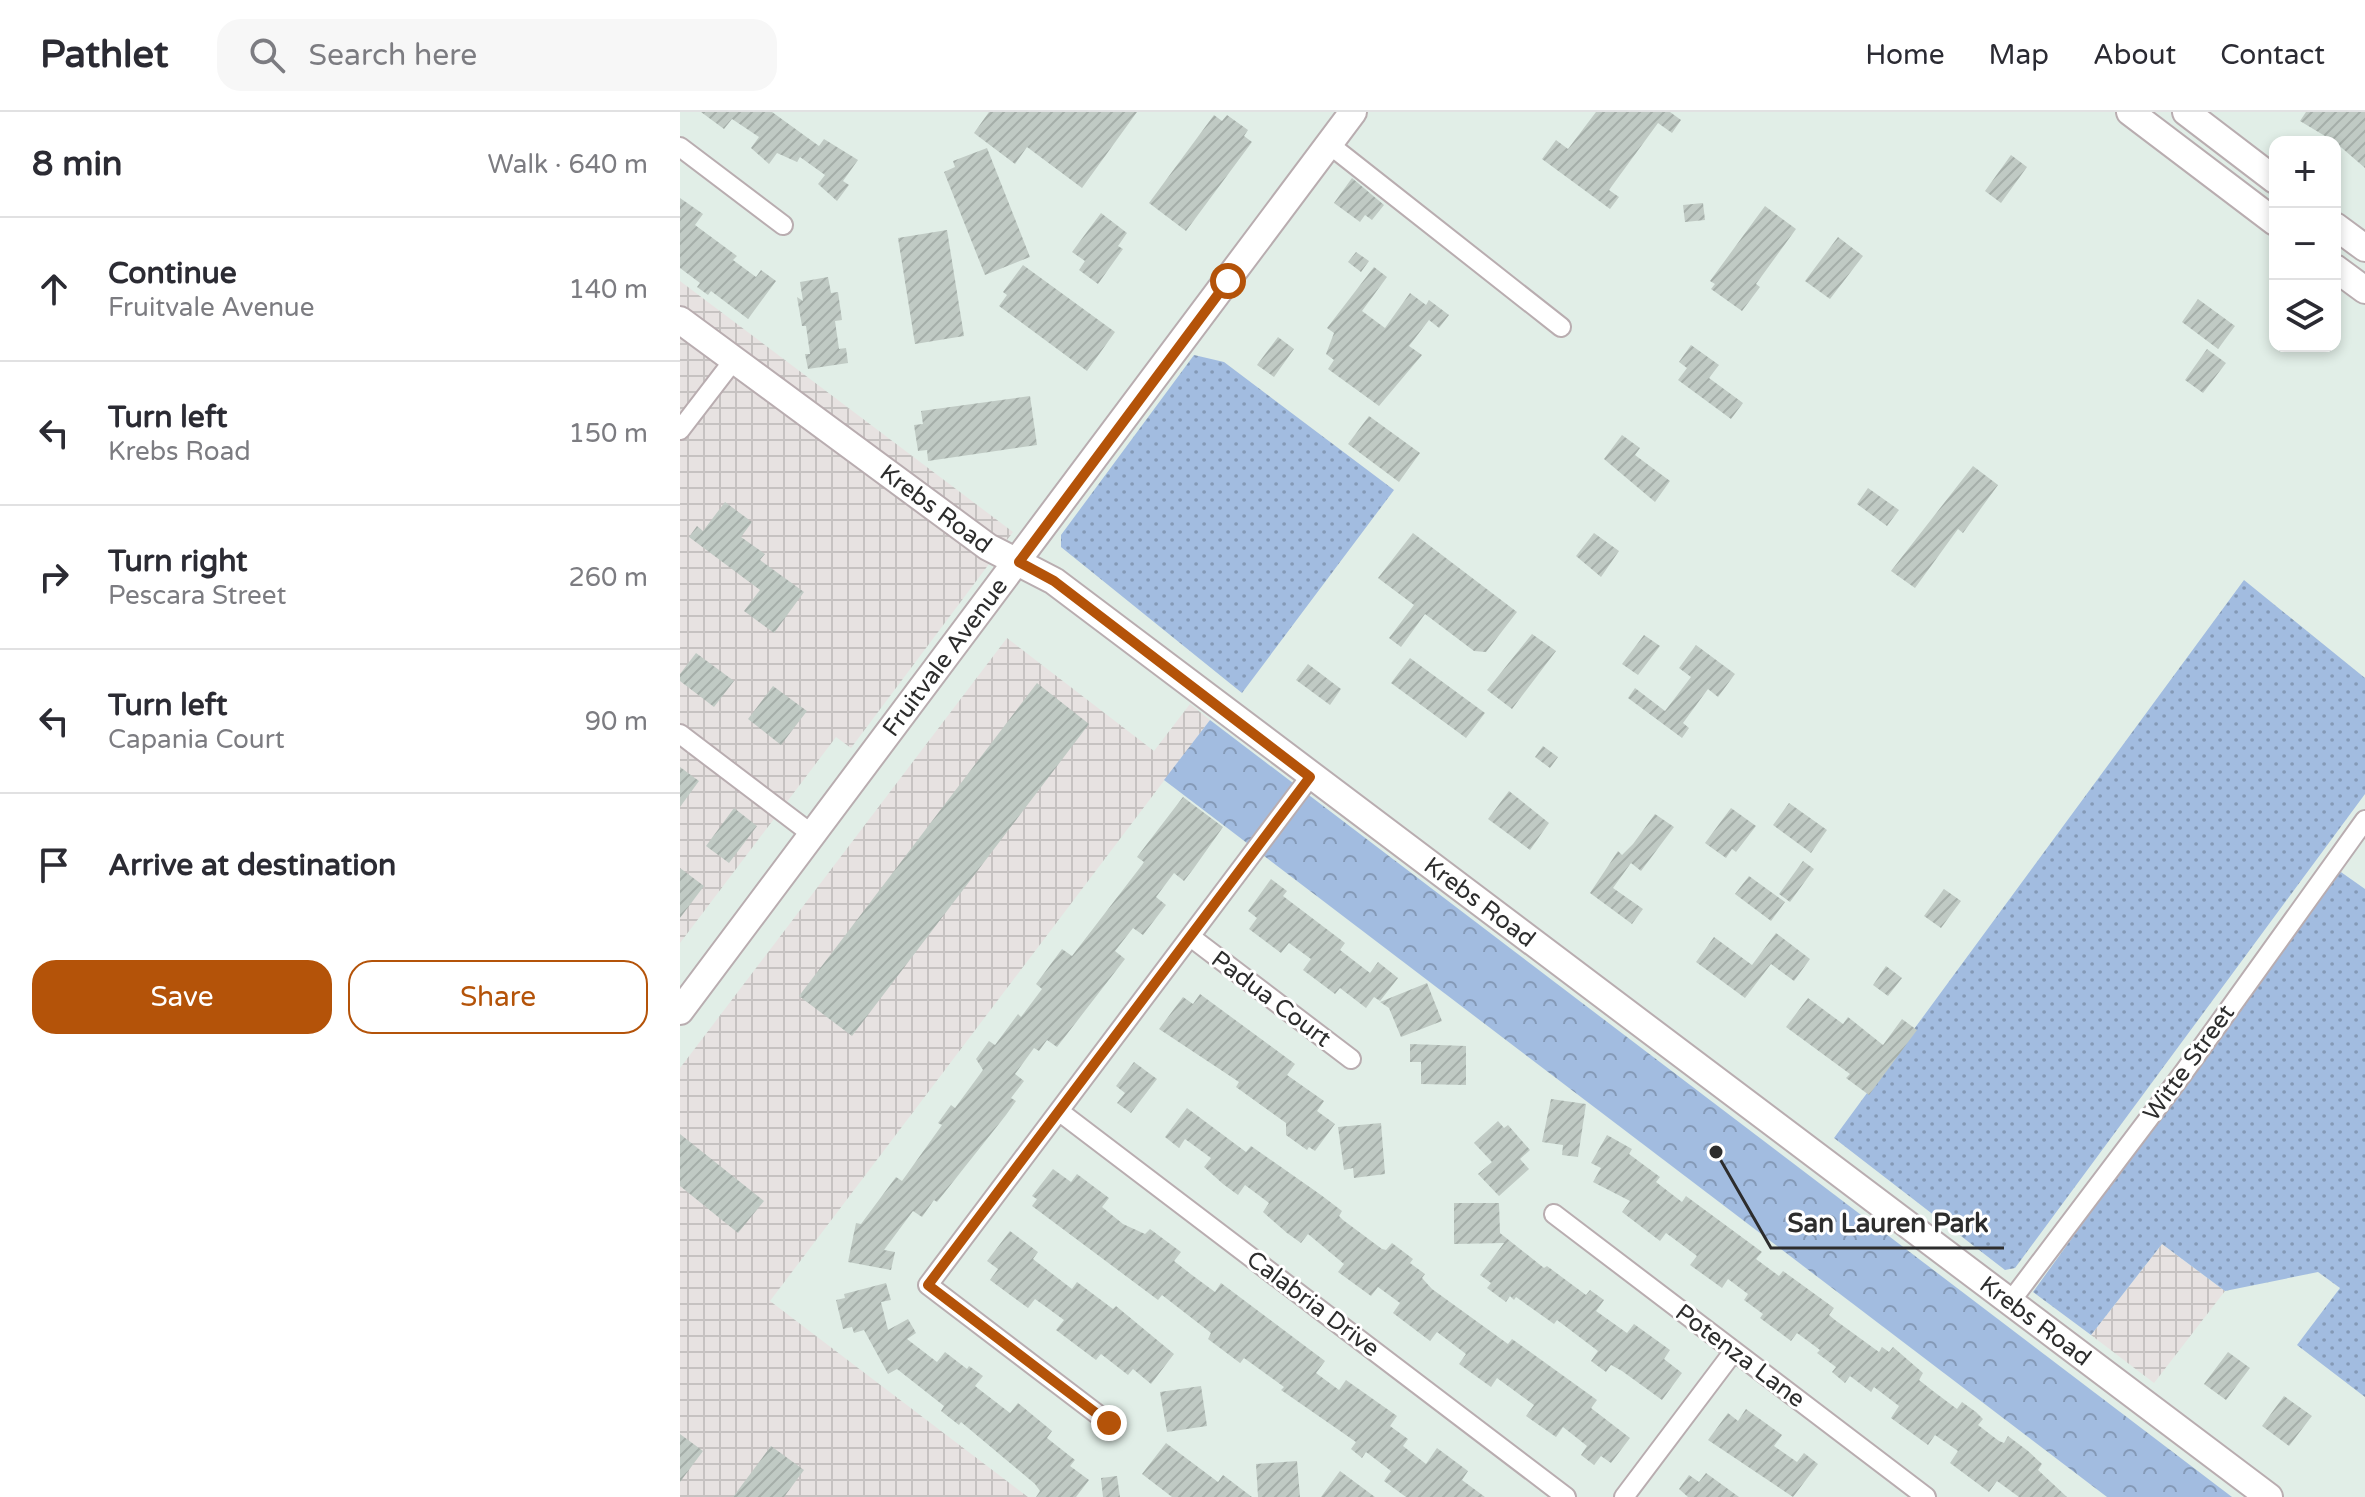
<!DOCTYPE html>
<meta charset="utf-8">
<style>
body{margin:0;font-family:"Varela Round",sans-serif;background:#f7f7f7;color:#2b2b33}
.controls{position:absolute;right:24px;top:24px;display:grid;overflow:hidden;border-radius:16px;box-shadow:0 4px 12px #0003}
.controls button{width:72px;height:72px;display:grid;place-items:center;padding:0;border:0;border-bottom:2px solid #e1e1e2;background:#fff;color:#2b2b33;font:40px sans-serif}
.stop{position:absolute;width:24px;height:24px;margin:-18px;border:6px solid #b45309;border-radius:50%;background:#fff}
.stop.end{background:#b45309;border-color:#fff;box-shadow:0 2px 8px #0008}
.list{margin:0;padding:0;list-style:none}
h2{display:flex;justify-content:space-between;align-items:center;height:104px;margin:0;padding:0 32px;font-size:34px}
h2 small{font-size:26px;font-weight:400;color:#7c7c81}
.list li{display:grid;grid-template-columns:52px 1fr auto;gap:24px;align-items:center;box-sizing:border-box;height:144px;padding:0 32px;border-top:2px solid #e1e1e2}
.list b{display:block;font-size:30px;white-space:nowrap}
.list p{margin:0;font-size:26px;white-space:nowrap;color:#7c7c81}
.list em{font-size:26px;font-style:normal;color:#7c7c81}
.actions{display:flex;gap:16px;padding:24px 32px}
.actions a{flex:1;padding:18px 0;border:2px solid #b45309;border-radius:24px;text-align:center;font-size:28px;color:#b45309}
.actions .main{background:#b45309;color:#fff}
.icon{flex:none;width:44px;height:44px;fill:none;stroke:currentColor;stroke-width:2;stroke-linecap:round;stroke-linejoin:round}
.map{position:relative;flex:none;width:1685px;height:1385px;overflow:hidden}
header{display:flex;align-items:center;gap:48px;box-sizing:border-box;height:112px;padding:0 40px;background:#fff;border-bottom:2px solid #e1e1e2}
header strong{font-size:38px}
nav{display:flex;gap:44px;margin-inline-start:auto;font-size:28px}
.search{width:560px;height:72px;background:#f7f7f7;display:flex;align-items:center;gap:20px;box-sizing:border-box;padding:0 28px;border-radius:24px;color:#7c7c81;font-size:30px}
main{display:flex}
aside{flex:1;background:#fff}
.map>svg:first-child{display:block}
</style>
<header>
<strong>Pathlet</strong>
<div class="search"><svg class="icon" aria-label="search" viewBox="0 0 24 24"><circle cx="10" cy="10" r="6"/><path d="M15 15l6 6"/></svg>Search here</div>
<nav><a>Home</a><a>Map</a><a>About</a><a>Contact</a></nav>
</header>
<main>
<aside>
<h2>8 min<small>Walk · 640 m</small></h2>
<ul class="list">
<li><svg class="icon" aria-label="ahead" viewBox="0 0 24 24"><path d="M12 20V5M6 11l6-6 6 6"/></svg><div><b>Continue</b><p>Fruitvale Avenue</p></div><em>140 m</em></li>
<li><svg class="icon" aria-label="left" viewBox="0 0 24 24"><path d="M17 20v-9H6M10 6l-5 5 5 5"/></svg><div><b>Turn left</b><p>Krebs Road</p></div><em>150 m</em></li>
<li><svg class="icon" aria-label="right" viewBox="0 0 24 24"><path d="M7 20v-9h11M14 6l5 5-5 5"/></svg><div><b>Turn right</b><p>Pescara Street</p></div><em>260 m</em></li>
<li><svg class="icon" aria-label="left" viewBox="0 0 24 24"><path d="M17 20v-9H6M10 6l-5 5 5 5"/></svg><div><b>Turn left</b><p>Capania Court</p></div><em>90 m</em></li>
<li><svg class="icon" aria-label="arrive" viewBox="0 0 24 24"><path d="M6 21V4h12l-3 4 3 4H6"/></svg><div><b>Arrive at destination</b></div></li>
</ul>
<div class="actions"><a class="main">Save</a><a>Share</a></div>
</aside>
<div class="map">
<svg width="1685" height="1385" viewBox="0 0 1685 1385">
<defs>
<pattern id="industrial-grid" width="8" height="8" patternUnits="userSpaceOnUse" patternTransform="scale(2)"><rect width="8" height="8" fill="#e7e2e1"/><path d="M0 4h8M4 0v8" fill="none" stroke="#c6c2c1"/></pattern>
<pattern id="grass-dots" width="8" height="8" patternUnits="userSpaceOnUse" patternTransform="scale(2)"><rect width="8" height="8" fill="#a2bce0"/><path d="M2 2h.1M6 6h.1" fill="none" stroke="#8499b6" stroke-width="1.8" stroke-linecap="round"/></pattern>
<pattern id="park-crowns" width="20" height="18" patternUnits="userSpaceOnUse" patternTransform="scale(2)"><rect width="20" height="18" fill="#a2bce0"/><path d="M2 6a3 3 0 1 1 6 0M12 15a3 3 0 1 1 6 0" fill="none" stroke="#8499b6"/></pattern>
<pattern id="building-hatch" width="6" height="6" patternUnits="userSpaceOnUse" patternTransform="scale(2)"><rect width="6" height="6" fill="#c0cac4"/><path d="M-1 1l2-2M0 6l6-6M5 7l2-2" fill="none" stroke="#a5aea9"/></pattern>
</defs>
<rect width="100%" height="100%" fill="#e1eee7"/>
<path fill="url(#industrial-grid)" d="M0 169 333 420 171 636 156 625 0 831Z
M327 526 474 639 510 592 530 608 90 1189 348 1385H0V956Z
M1482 1132 1545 1179 1474 1271 1411 1223Z"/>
<path fill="url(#grass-dots)" d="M514 243 544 250 714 378 562 581 381 435V423Z
M1564 468 1685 566V682L1335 1156 1325 1158 1154 1026Z
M1658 758 1685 777V1285L1617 1233 1660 1176 1638 1160 1545 1179 1482 1132 1411 1223 1353 1180Z"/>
<path fill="url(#park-crowns)" d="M530 608 1552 1385H1427L484 668Z"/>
<path fill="url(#building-hatch)" d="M21 0H92L139 34 144 27 178 48 163 69 169 73 157 89 138 72 145 63 120 45 117 50 97 41 89 52 71 36 79 25 52 7 44 17Z
M309 0H457L402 76 347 35 335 52 294 21Z
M916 0H990L1001 8 992 21 978 11 929 78 939 85 930 97 862 47 876 28 888 37Z
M1626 0H1685V56L1655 30 1620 9Z
M534 3 542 9 547 3 568 18 564 24 572 30 506 119 469 91Z
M307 36 350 145 305 163 264 60 275 55 273 49Z
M1331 43 1347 55 1321 91 1305 79Z
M672 66 704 93 692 108 685 103 680 110 654 91Z
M0 86 23 102 15 113 57 144 53 148 76 165 81 158 96 169 68 207 31 179 28 183 17 175 20 171 0 156Z
M1023 91 1025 108 1005 110 1003 93Z
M1085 94 1116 117 1076 172 1080 175 1062 199 1031 177 1035 172 1030 169Z
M421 101 447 121 438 134 443 137 418 172 399 158 405 149 392 140Z
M267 118 284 224 235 232 218 126Z
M1158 125 1183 144 1150 187 1125 169Z
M676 140 689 149 681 160 668 150Z
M343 153 435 220 407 259 319 194 327 183 323 180Z
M694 155 707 165 682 199 705 216 730 181 746 193 749 188 769 203 759 216 749 208 729 234 742 243 699 294 648 257 654 248 646 242 654 221 647 216Z
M148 165 151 181 158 180 162 208 155 209 159 237 166 236 168 251 128 257 125 242H130L126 214H122L117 185 123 189 120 170Z
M1518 187 1555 214 1538 237 1502 210Z
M598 225 614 237 594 265 577 253Z
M1011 233 1039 253 1029 266 1063 291 1051 307 998 268 1007 256 999 250Z
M1527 237 1546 251 1523 281 1505 268Z
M350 284 357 333 248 349 247 338 238 339 234 313 243 312 241 299Z
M689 304 740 341 719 370 668 332Z
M942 323 960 336 955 343 990 369 975 390 924 347Z
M1293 354 1318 373 1283 421 1278 417 1235 476 1211 459Z
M1188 376 1219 398 1207 414 1177 392Z
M45 390 72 410 61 425 85 442 80 448 124 480 94 521 64 499 80 478 9 425 17 414 23 419Z
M733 421 837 500 806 540 794 539 745 502 721 535 709 526 734 493 698 466Z
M914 421 939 439 921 465 896 444Z
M852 522 876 539 832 597 807 578Z
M964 523 980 534 958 563 942 552Z
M1016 533 1055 562 1038 585 1028 577 1003 611 1009 616 1002 626 948 586 955 576 985 599 1011 565 999 556Z
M16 541 54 569 34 595 0 569V562Z
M730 546 805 601 786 626 711 571Z
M628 552 661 577 650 593 616 568Z
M357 571 409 612 172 924 119 884Z
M93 574 127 599 101 633 68 607Z
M863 634 878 645 870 656 855 645Z
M0 655 19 669 0 695Z
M829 679 869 711 850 738 808 707Z
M503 685 543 715 514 756 504 769 494 761 476 785 486 793 463 823 453 816 435 839 445 847 377 935 367 928 359 939 354 936 335 962 344 969 331 986 336 989 326 1003 257 1090 254 1088 242 1105 233 1099 204 1138 215 1140 211 1158 168 1150 176 1111 181 1112 216 1065 222 1069 262 1013 258 1011 271 993 275 996 303 958 296 947 309 929 315 933 338 902 341 905 362 877 356 872 382 837 392 844 462 753 464 750 457 745Z
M1109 691 1147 718 1131 741 1093 713Z
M54 696 77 714 49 751 26 734Z
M1051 696 1076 714 1056 740 1052 737 1046 746 1025 731Z
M975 702 994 715 961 759 951 751 933 776 963 797 952 812 910 781 938 739 942 743 953 732Z
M1123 749 1134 757 1110 790 1099 782Z
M0 756 24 774 0 806Z
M1069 764 1105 790 1091 809 1055 782Z
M591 767 607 779 603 784 665 831 660 838 690 861 698 850 718 866 700 889 694 885 686 896 660 876 655 882 623 858 631 847 609 831 601 841 569 817 577 806 568 799Z
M1264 777 1281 789 1261 816 1244 804Z
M1096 821 1130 847 1114 869 1091 852 1065 886 1016 850 1034 825 1072 853Z
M1206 854 1222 866 1208 884 1193 873Z
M747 871 762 909 721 925 709 896 700 890Z
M520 882 615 952 607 963 644 989 637 999 655 1012 635 1039 629 1035 627 1038 606 1023V1011L556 975 559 970 479 917 503 885 513 892Z
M1128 886 1163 912 1168 905 1203 933 1222 907 1237 918 1189 983 1166 966 1170 962 1106 915Z
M730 932 786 934V973L741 972V950H730Z
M454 950 477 967 451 1001 437 991 445 981 436 974Z
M871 987 906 992 898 1045 882 1043 883 1033 862 1030Z
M507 996 566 1040 571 1034 641 1083 662 1099 659 1104 663 1108 702 1137 706 1138 712 1131 733 1147 730 1151 745 1162 742 1166 752 1177 828 1232 832 1227 917 1288 911 1296 950 1326 931 1351 921 1344 914 1353 901 1343 907 1334 883 1315 876 1325 846 1304 854 1293 817 1266 811 1275 779 1252 786 1242 757 1220 750 1229 713 1201 720 1191 698 1175 691 1184 658 1160 664 1152 628 1122 621 1131 607 1121 583 1100 589 1091 565 1073 558 1083 543 1072 524 1055 531 1046 505 1027 499 1036 485 1025Z
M818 1009 824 1016 828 1013 850 1038 840 1047 849 1057 819 1084 798 1062 812 1050 794 1031Z
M701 1011 705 1062 674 1066 673 1056 664 1058 658 1015Z
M0 1022 84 1089 58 1121 0 1074Z
M927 1023 952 1037 949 1042 980 1065 976 1070 1002 1090 1006 1084 1082 1140 1076 1147 1099 1164 1103 1159 1154 1196 1149 1203 1155 1208 1199 1240 1202 1235 1209 1240 1213 1235 1243 1261 1239 1268 1253 1279 1277 1297 1282 1290 1296 1300 1303 1307 1298 1313 1319 1329 1324 1331 1328 1324 1348 1339 1362 1352 1358 1358 1387 1385H1339L1317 1369 1309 1380 1270 1351 1278 1339 1255 1323 1248 1333 1211 1306 1219 1294 1194 1275 1191 1280 1170 1264 1165 1271 1152 1260 1156 1255 1137 1241 1140 1238 1117 1221 1111 1229 1080 1206 1083 1202 1064 1188 1068 1182 1048 1167 1042 1176 1010 1153 1017 1144 986 1121 980 1129 942 1100 950 1089 913 1070 921 1056 911 1051Z
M373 1057 391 1070 397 1062 429 1086 422 1095 443 1112 465 1122 470 1117 501 1140 494 1149 512 1163 535 1180 541 1171 645 1249 636 1261 659 1278 666 1268 717 1304 710 1314 728 1327 723 1334 746 1352 757 1336 788 1359 782 1368 805 1385H726L704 1369 711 1359 686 1340 682 1346 671 1337 676 1330 601 1278 604 1275 564 1246 560 1251 528 1227 531 1221 482 1183 478 1188 352 1094 357 1087 352 1084Z
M774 1091H819L820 1121 864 1156 867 1154 906 1183 910 1178 924 1188 916 1199 947 1221 954 1212 990 1238 984 1247 1002 1261 982 1288 942 1259 931 1253 926 1260 911 1249 918 1239 877 1208 874 1212 836 1185 834 1188 830 1184 826 1190 807 1176 811 1171 800 1163 824 1131 774 1132Z
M330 1119 358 1140 353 1147 392 1177 397 1170 433 1197 436 1194 494 1242 471 1272 453 1257 448 1263 421 1242 416 1248 376 1218 384 1208 355 1187 348 1196 310 1168 318 1157 307 1149Z
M206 1171 211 1188 201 1190 208 1218 228 1207 236 1221 227 1227 257 1250 265 1240 287 1257 289 1254 303 1264 295 1274 330 1301 338 1291 372 1319 367 1326 395 1348 390 1354 409 1368 396 1385H356L360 1379 355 1372 281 1310 279 1313 261 1299 264 1294 217 1257 208 1262 184 1218 174 1221 172 1215 163 1217 156 1188 165 1186 164 1182Z
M1548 1240 1570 1256 1546 1288 1524 1272Z
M521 1274 527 1314 487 1320 480 1280Z
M1604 1284 1632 1304 1609 1334 1582 1314Z
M1066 1297 1102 1323 1094 1334 1117 1350 1124 1341 1138 1352 1113 1385 1028 1328 1048 1301 1058 1309Z
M0 1322 23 1339 0 1370Z
M486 1331 538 1370 543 1363 572 1385H492L462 1362Z
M91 1334 124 1358 104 1385H53Z
M617 1349 620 1385H578L576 1352Z
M660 1359 695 1385H641Z
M1026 1361 1059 1385H1008L999 1377 1009 1363 1019 1370Z
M437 1364 440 1385H423L421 1366Z"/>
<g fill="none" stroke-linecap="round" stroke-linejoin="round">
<defs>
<path id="street" d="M650 33 881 215
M0 35 103 113
M0 318 53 249
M0 622 133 723
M512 826 671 947
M380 1000 886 1385
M874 1102 1246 1385
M1330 1190 1504 960 1685 708
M429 1311 248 1173 630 665
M944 1385 1054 1239"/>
<g id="secondary">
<path d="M1450 0 1595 110"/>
<path d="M1506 0 1595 68"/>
<path d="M1655 114 1685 136"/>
<path d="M1655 156 1685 178"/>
<path id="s1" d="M0 208 308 435 374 469 1589 1385"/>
<path id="s2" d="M0 899 673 0"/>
</g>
</defs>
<use href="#street" stroke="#b9adb0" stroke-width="22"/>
<use href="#secondary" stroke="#b9adb0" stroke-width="30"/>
<use href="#street" stroke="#fff" stroke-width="18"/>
<use href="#secondary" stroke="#fff" stroke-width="26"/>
</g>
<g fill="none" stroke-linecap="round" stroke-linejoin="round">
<path stroke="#b45309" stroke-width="10" d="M429 1311 248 1173 630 665 374 469 339 450 548 169"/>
</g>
<g text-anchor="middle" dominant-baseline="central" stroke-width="6" stroke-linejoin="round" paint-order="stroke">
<g font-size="24" fill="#2d2d2d" stroke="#fff">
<text stroke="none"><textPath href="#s1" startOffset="318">Krebs Road</textPath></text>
<text stroke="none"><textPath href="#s2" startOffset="442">Fruitvale Avenue</textPath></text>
<text stroke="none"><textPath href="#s1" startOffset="990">Krebs Road</textPath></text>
<text transform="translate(591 887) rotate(37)">Padua Court</text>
<text transform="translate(1509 951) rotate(-54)">Witte Street</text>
<text transform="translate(633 1192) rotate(37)">Calabria Drive</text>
<text stroke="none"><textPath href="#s1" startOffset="1686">Krebs Road</textPath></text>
<text transform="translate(1060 1244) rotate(37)">Potenza Lane</text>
</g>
</g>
<path fill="none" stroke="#2d2d2d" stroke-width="3" d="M1036 1040L1091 1136H1324"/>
<circle fill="#2d2d2d" stroke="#fff" stroke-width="3" cx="1036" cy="1040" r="8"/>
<g font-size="26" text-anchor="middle" font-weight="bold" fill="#2d2d2d" stroke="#fff" stroke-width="6" stroke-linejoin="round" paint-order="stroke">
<text x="1208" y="1120">San Lauren Park</text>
</g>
</svg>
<div class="controls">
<button>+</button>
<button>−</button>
<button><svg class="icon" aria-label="layers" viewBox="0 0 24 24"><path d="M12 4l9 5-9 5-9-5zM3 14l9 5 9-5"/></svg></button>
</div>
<div class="stop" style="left:548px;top:169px"></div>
<div class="stop end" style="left:429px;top:1311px"></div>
</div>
</main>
